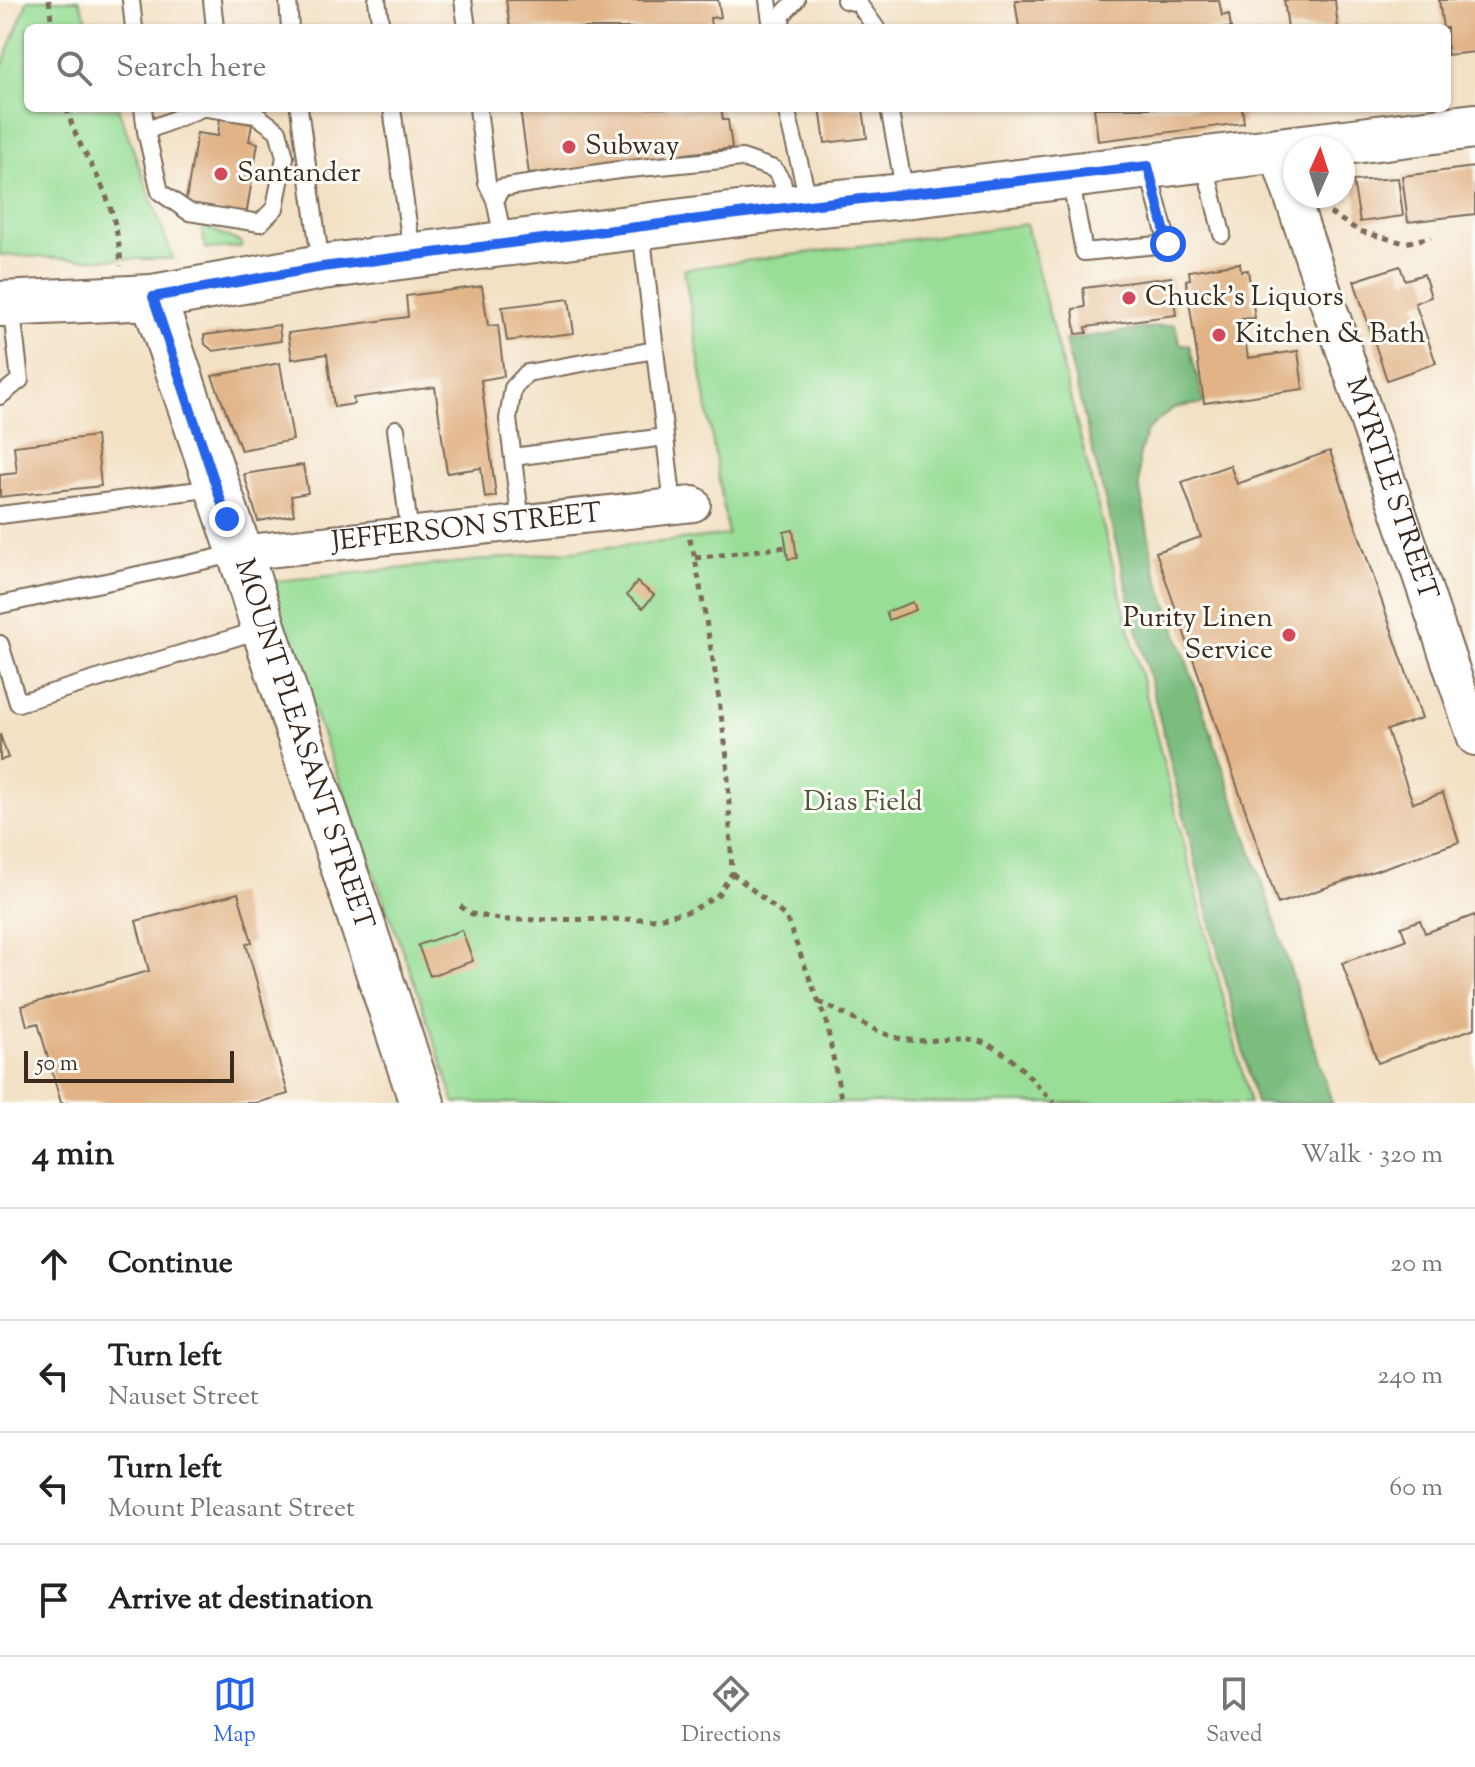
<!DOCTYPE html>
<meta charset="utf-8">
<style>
body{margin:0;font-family:"Sorts Mill Goudy",serif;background:#f6f6f6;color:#222}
.compass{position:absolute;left:1283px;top:136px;width:72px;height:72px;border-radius:50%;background:#fff;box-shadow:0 2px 6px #0004;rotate:3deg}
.scale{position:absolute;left:24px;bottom:20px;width:210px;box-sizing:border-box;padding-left:8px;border:4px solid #3b2a1e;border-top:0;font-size:22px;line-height:28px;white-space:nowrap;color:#3b2a1e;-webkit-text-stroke:6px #fdfcf7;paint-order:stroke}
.stop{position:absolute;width:24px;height:24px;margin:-18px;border:6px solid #2563eb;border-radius:50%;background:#fff}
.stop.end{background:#2563eb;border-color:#fff;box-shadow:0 2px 8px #0008}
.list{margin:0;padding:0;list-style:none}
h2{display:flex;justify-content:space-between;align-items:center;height:104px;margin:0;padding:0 32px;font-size:34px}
h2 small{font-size:26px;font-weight:400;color:#767676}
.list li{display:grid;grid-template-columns:52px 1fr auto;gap:24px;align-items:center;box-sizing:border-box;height:112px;padding:0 32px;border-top:2px solid #e0e0e0}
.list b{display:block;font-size:30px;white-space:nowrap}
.list p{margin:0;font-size:26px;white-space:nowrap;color:#767676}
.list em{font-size:26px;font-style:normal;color:#767676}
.icon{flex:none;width:44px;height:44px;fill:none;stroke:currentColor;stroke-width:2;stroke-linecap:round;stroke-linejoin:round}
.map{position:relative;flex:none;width:1475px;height:1103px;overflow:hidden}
.search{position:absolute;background:#fff;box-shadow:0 2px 6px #0004;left:24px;right:24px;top:24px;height:88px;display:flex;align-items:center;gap:20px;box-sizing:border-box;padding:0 28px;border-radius:12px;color:#767676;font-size:30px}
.sheet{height:552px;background:#fff}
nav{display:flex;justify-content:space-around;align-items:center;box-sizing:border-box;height:112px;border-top:2px solid #e0e0e0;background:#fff;font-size:22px;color:#767676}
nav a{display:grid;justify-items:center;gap:4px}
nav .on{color:#2563eb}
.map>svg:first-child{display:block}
</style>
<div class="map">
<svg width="1475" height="1103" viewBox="0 0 1475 1103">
<rect width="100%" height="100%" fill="#fdfcf7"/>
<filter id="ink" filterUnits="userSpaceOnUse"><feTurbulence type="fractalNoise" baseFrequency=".0125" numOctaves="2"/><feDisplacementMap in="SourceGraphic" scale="16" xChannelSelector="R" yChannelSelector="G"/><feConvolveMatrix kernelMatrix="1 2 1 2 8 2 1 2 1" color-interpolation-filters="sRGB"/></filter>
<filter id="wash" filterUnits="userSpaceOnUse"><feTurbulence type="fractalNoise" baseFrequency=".006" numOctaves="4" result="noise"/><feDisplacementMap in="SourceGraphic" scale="32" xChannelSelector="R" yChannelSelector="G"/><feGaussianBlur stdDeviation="1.8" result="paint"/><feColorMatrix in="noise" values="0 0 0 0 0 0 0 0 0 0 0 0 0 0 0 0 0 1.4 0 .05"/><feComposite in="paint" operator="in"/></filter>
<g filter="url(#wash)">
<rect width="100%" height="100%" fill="#f3e1c5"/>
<path fill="#98de96" stroke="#6a845a" stroke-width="2" d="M28 0H79L90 28H28V108H118L173 259H78L0 255V71Z
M1026 224 1250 1103H455L419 995 266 582 728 535 684 269Z
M201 225 242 243 241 247 206 249Z"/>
<path fill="#7abd7f" stroke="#5a744e" stroke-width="2" d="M1175 324 1180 344 1189 345 1204 403 1173 408 1147 430 1139 457V486L1146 522 1154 566 1271 908 1332 1103H1256L1065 340Z"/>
<g id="blocks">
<path fill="#e1b386" d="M506 0H718L721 17 710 18 711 28H510Z
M1015 0H1219L1222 16 1229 14 1231 28H1019Z
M1284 0H1335L1338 28H1288Z
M1439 0H1475V52L1447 55V28H1443Z
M520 108H721L723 120H728L732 148 529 174Z
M820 108H863L867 138 825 143Z
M1094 108H1242L1244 123 1098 141Z
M220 118 252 124 249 141 258 143 246 216 185 206 197 133 218 136Z
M1475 167V214L1408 222 1402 176Z
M1398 178 1403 216 1360 222 1353 181Z
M1240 263 1241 271 1248 270 1255 318 1242 319 1248 358 1298 351 1303 389 1204 403 1186 280 1190 279 1189 271Z
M1400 266 1405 280 1424 274 1431 297 1415 303 1436 363 1387 380 1354 281Z
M1171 277 1176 315 1086 327 1087 333 1076 334 1073 309 1085 307 1083 288Z
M482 286 488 326 498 325 504 376 481 380 496 496 485 498 481 468 447 473 435 387 353 398 354 404 334 407 327 354 292 359 288 333 408 317 406 296Z
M569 299 574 333 507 341 502 307Z
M279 325 281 341 213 351 205 344 204 335Z
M280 363 293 440 241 450 212 376Z
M96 436 101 486 0 497V475L17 473 14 446Z
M1330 451 1422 718 1387 730 1413 803 1443 793 1459 842 1278 904 1156 552 1201 537 1182 482 1230 465 1237 484Z
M303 465 308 493 291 496 294 515 258 521 244 474Z
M793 530 797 558 788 559 784 532Z
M637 582 654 595 643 608 627 595Z
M913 602 916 610 889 620 886 612Z
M0 734 8 758 0 760Z
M238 893 252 942 246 944 288 1094 256 1103H61L38 1023 27 1026 22 1006 149 971 136 921Z
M1475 915V1028L1378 1063 1342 963 1406 940 1401 927 1420 920 1425 933Z
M462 930 473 961 430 976 418 945Z"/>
</g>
</g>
<g filter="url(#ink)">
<use href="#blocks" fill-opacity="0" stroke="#7b6a58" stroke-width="2"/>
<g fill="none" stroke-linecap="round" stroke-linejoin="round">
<defs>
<path id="lane" d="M131 0 134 28
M212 0 215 28
M288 0 290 28
M377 0 381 28
M463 0 467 28
M768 0 772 28
M845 0 858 3 876 28
M779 28 783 14 796 0
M143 108 146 131 160 192 189 212 260 223 275 208 277 197 285 157 278 131 256 115 207 108
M299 108 321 265
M392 108 412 253
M478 108 487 183 495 200
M786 108 809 203
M889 108 905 193
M146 131 202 108
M1204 161 1222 234
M1070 177 1084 252 1168 244 1148 169
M641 229 673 506
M504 243 495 200 501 188 619 170 742 158 774 169 782 181 787 205
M0 396 20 380 11 304
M396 429 410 535
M513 457 665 437
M0 515 215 488
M521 523 508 419 513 388 527 373 655 350
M0 605 239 553
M0 644 18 703 263 629"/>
<g id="street">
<path id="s1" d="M1276 150 1475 738"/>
<path id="s2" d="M240 553 693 504"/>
</g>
<g id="secondary">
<path id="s3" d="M153 297 240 553 264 629 422 1103"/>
<path d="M0 304 153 297 322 267 809 205 905 196 1475 126"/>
</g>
</defs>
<use href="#lane" stroke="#7b6a58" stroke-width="20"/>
<use href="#street" stroke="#7b6a58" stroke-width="38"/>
<use href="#secondary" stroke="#7b6a58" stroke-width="48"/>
<path stroke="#7b6a58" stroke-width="5" stroke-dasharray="6 6" stroke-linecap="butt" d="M49 0 52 28
M67 108C75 140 86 153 100 182 113 209 119 236 121 266
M1330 213 1359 231 1405 243 1431 237
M695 558 786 547
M732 873 786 917 826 1021 842 1103
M460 906 472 914 505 920 652 919 691 911 718 895 732 873 727 757 715 672 695 558 688 533
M819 1002C846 1013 870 1031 898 1038 920 1044 944 1038 966 1039 1004 1041 1029 1078 1054 1103"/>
<use href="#lane" stroke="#fff" stroke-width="16"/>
<use href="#street" stroke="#fff" stroke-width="34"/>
<use href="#secondary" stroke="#fff" stroke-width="44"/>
</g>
</g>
<g fill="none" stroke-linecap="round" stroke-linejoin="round" filter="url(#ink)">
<path stroke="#2563eb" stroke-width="10" d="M227 519 153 297 322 267 809 205 1148 166 1168 244"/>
</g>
<g fill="#d1495b" stroke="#fdfcf7" stroke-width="3">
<circle cx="569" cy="147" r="8"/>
<circle cx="221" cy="174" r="8"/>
<circle cx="1129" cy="298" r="8"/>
<circle cx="1219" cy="335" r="8"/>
<circle cx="1289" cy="635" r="8"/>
</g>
<g text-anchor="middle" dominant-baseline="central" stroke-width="6" stroke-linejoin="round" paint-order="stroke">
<g font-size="28" fill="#3b2a1e" stroke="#fdfcf7" text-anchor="start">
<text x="585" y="147">Subway</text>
<text x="237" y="174">Santander</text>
<text x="1145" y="298">Chuck's Liquors</text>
<text x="1235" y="335">Kitchen &amp; Bath</text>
<text x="1273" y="619" text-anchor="end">Purity Linen<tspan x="1273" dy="32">Service</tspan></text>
</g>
<g font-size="28" fill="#3b2a1e" stroke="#fdfcf7">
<text stroke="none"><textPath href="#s1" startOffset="358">MYRTLE STREET</textPath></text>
<text stroke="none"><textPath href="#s2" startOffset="228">JEFFERSON STREET</textPath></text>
<text stroke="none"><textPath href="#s3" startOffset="472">MOUNT PLEASANT STREET</textPath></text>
</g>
<g font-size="28" fill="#52573c" stroke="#fdfcf7">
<text x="863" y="803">Dias Field</text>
</g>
</g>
</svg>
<svg class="compass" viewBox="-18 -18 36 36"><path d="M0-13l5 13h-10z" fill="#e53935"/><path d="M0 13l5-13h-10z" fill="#767676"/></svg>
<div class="scale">50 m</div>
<div class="stop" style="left:1168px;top:244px"></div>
<div class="stop end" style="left:227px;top:519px"></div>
<div class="search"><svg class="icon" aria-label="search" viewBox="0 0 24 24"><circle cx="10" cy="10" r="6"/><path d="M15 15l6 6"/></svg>Search here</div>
</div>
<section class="sheet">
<h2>4 min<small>Walk · 320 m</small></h2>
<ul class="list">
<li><svg class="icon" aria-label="ahead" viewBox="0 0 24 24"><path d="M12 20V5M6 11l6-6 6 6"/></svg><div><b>Continue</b></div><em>20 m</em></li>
<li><svg class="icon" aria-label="left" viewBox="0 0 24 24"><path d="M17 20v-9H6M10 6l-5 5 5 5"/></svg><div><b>Turn left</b><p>Nauset Street</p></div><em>240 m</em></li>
<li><svg class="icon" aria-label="left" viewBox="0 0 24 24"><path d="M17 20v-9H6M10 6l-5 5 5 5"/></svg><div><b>Turn left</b><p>Mount Pleasant Street</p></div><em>60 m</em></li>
<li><svg class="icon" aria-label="arrive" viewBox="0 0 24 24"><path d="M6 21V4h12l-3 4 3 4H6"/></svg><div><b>Arrive at destination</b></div></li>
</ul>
</section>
<nav>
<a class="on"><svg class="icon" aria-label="map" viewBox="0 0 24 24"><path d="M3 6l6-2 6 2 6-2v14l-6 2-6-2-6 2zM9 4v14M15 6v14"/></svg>Map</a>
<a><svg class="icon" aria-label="directions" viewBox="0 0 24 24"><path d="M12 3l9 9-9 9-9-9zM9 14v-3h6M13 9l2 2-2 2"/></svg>Directions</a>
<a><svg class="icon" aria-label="saved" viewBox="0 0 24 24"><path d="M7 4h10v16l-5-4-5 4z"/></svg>Saved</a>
</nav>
